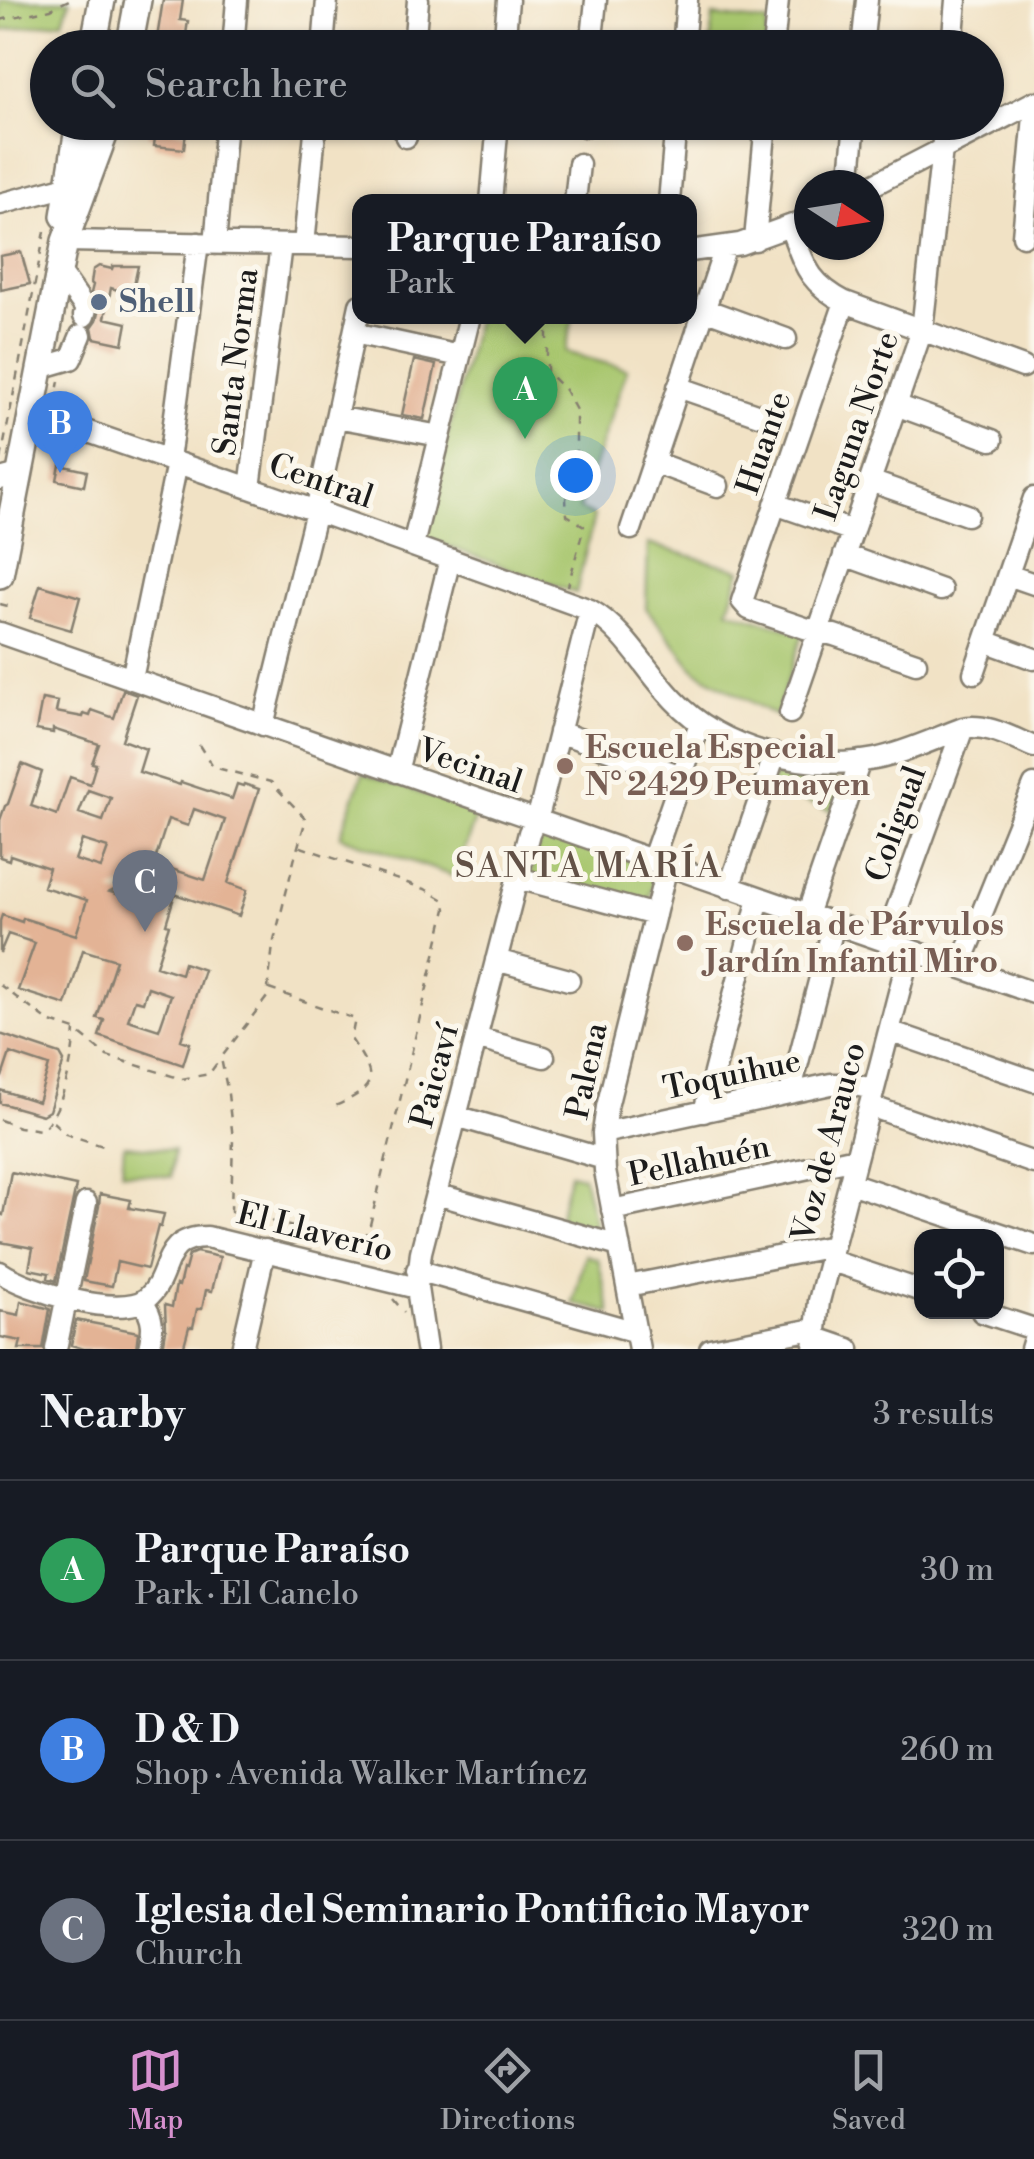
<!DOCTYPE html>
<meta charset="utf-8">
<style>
body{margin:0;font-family:"Libre Bodoni",serif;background:#242831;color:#f1f3f6}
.controls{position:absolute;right:30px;bottom:30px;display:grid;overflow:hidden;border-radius:20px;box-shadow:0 2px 8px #0004}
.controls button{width:90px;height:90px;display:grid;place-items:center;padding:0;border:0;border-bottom:2px solid #363941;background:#171b24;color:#f1f3f6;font:50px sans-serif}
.compass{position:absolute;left:794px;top:170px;width:90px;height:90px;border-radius:50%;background:#171b24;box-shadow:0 2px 8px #0004;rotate:102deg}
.you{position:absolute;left:575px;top:475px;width:35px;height:35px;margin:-25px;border:8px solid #fff;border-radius:50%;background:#1a73e8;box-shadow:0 0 0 15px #1a73e833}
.badge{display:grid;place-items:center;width:65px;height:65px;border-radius:50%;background:#d690ce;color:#fff;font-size:32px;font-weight:700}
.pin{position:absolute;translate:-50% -82px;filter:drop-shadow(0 2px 5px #0008)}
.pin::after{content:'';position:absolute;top:52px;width:35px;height:30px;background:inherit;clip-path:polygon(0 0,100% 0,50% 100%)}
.popup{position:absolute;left:352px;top:194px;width:345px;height:130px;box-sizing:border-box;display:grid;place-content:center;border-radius:20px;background:#171b24;filter:drop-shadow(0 2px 8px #0005);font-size:32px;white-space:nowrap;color:#9ea1a6}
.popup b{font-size:38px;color:#f1f3f6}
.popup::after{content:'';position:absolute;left:50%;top:100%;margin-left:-20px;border:20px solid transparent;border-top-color:#171b24}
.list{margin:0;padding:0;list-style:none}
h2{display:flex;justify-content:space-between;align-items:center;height:130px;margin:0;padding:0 40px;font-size:42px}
h2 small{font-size:32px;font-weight:400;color:#9ea1a6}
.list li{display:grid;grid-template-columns:65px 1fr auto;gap:30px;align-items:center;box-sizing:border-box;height:180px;padding:0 40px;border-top:2px solid #363941}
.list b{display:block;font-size:38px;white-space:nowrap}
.list p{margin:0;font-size:32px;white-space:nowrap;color:#9ea1a6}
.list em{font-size:32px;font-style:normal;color:#9ea1a6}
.icon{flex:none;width:55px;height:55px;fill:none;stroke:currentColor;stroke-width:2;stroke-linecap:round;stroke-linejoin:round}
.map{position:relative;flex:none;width:1034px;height:1349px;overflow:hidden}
.search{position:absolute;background:#171b24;box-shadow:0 2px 8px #0004;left:30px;right:30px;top:30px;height:110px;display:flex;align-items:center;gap:25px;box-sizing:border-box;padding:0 35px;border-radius:55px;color:#9ea1a6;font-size:38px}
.sheet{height:670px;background:#171b24}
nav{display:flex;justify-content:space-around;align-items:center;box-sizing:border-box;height:140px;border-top:2px solid #363941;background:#171b24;font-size:28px;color:#9ea1a6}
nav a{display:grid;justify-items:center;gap:5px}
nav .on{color:#d690ce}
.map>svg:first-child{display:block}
</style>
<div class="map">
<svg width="1034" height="1349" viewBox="0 0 1034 1349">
<rect width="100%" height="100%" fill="#fbf7ec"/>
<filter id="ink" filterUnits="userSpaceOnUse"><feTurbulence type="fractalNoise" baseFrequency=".01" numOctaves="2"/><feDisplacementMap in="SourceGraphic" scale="20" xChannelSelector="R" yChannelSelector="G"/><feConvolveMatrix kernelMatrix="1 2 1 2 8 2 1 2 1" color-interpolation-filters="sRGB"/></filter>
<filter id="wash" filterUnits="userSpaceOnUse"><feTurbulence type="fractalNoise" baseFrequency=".0048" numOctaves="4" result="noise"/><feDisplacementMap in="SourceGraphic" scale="40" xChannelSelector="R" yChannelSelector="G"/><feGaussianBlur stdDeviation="2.25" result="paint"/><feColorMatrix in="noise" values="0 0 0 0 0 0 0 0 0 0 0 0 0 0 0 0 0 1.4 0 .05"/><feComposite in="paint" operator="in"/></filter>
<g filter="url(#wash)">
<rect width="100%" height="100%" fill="#f1e2c5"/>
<path fill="#a7c66d" stroke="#627144" stroke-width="2.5" d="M0 0H70L63 21 0 31Z
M713 16 768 22 766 47 710 48Z
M333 38 409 43 408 47 332 48Z
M477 317H573L565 352 627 369 579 509 594 516 576 593 422 537Z
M648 544 741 570 728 610 803 633 776 716 696 671 646 608Z
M775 772 842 781 832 811 769 789Z
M363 773 477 813 455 877 340 836Z
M541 829 657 869 647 909 530 878Z
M124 1145 174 1150 171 1177 122 1172Z
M570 1173 583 1176 596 1230 558 1220Z
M585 1255 598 1259 611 1313 573 1303Z"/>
<g id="blocks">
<path fill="#e3b395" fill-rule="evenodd" d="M163 0H183L180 20 188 21 185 41 157 38Z
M156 122H168V127H172V130L186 131 184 149 154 146 155 137 148 136 150 126H156Z
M21 252 30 284 1 290 0 256Z
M99 266 112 269 113 266H138L132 294 111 288 105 318 127 323 123 344 94 338 92 327 97 320 100 308 91 293 93 285 91 283 93 270Z
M414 360 436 365 424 419 402 415Z
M60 465 87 471 84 486 57 480Z
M40 585 80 597 71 630 30 618Z
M123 690 137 695 122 740 146 749 139 772 180 785 181 782 232 799 237 784 243 786 244 784 259 789 228 883 247 890 239 916 175 894 166 924 169 925 156 966 181 974 184 963 204 970 181 1040 190 1043 183 1065 99 1036 104 1020 97 1018 116 960 83 950 66 1005 18 990 35 943 8 934 0 953V921L2 915 22 922 23 918 76 935 87 900 43 887 49 868 10 855 9 860 0 857V820L5 806 8 804 22 764 42 772 31 806 57 815 70 777 90 784 96 764 92 763 99 744 53 729V733L36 730 42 699 58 702 56 712 83 717 84 714 90 716 92 710 114 718ZM88 790 111 798 103 821 79 813ZM194 809 225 820 205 880 169 868 157 902 152 901 151 905 110 892 162 866 154 863 168 819 188 826ZM82 840 108 848 101 868 75 860ZM148 987 171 995 159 1030 128 1020 135 1000 143 1002Z
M0 1034 60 1054 64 1061 49 1111 42 1115 0 1103V1090L38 1102 49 1066 10 1053 2 1077H0Z
M11 1172 76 1186 56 1281 48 1278 49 1273 29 1269 33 1248 0 1242V1214L3 1215Z
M100 1194 131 1200 129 1208 164 1214 161 1227 158 1226 147 1269 117 1262 112 1286 84 1281 99 1206Z
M196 1252 220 1257 212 1291 206 1290 202 1309H197L193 1327H189L183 1349H163L166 1330 165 1305 172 1307 176 1285 179 1286 183 1269 185 1270 189 1255Z
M21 1301 50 1309 43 1349H19L21 1341 0 1337V1311L19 1315Z
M76 1320 138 1332 136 1349H84L71 1345Z"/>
</g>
</g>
<g filter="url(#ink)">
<use href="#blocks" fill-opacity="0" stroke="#867f70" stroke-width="2.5"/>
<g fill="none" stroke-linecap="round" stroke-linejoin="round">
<defs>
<path id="minor" d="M233 48 237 0
M323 48 327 0
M414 48 418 0
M504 48 508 0
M591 48 596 0
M683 48 687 0
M773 48 778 0
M862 48 867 0
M952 48 956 0
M584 126 585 122
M406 137 408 122
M849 185 855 122
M869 187 1034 102
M491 202 498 122
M575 202 579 164
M669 202 676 122
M0 204 68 186
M790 227C805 265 807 282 845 302L1023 367
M1023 236 1034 116
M755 240 766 122
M65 241 360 246
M215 244 226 122
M304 245 316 122
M690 251 740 244 809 219
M59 271 86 309 84 316
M845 302 742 601 749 609 805 628 834 635 916 663
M704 309 786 339
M354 333 460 356
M40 368 71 359 81 335
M678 387 759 415
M896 405 992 440
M31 412 316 511 590 610C626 631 645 670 674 700 721 750 808 772 875 759 905 753 934 739 963 728 987 723 1012 738 1034 747
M336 417 440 436
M169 460 198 243
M653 462 718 486
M0 479 19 474
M870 481 967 515
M250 488 281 245
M775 504 853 531
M631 529 725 248
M413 545 470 316
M844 555 941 590
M1008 575 1034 584
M0 633 1034 993
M985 641 1034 659
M974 673 1034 498
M132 679 177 463
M790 713 922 330 945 122
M263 725 316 511 360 305
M559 732 681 776
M397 772 450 559
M652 861 700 723
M518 878 655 915
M729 888 775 754
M807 915 860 761
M885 942 963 728
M496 960 569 980
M960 967 1034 785
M889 1031 1034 1081
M476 1038 544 1057
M790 1093 834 924
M870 1106 1034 1163
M704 1112 759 898
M456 1116 604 1159
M603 1133 831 1084H849L874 1089
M850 1183 1034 1245
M436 1194 619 1246
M612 1210 856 1158
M829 1260 922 1291
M417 1270 636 1332
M0 1272C26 1290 121 1320 147 1298 173 1276 159 1237 207 1237L417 1288
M627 1286 833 1246
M142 1302C155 1318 153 1330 149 1349
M982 1312 1034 1329
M814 1337 849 1349
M56 1349 86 1203
M242 1349 265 1250
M426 1349 417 1288 421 1252 529 833 540 809 590 610
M639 1349 605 1171 603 1133 607 1107 667 866
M710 1349 814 1329
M814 1349 819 1301 910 950
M1031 1349 1034 1339"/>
<path id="major" d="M93 48 102 0
M129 48 138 0
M64 216 79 122
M0 575 65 241 109 122"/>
</defs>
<use href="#minor" stroke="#867f70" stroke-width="25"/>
<use href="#major" stroke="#867f70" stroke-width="30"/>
<path stroke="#867f70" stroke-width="2.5" stroke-dasharray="8 8" stroke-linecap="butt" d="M0 20 51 9 69 0
M341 36 398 40
M547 316V372L565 390 576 410V454L566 499 567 515 584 526 568 586
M55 403 59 381
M1 459 46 226
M0 604 15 608
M199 745 213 767 271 782 306 819 295 857 273 945 267 997 221 1058 228 1094 233 1139 231 1211 359 1244 369 1229 446 909 444 900 425 889 298 846
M0 985 48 1021 75 1030 107 1056 182 1079 209 1074 220 1059
M269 989 355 1019 351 1039C376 1077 380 1086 335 1106
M0 1120 19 1127 41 1130C64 1111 72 1061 75 1031
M53 1122 66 1134 106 1147
M393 1299 404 1312"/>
<use href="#minor" stroke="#fff" stroke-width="20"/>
<use href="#major" stroke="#fff" stroke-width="25"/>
</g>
</g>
<circle fill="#5c6f8a" stroke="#fbf7ec" stroke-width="4" cx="99" cy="302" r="10"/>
<g fill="#8d6e63" stroke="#fbf7ec" stroke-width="4">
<circle cx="565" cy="766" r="10"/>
<circle cx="685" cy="943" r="10"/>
</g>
<g text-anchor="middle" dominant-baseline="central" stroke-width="10" stroke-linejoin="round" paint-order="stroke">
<g font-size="32" font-weight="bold" fill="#4e5e75" stroke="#fbf7ec" text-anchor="start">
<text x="119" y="302">Shell</text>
</g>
<g font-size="32" fill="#1c1c1c" stroke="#fbf7ec">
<text transform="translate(236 362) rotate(-83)">Santa Norma</text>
<text transform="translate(857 426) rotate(-71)">Laguna Norte</text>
<text transform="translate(764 443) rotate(-71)">Huante</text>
<text transform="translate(321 481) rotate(19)">Central</text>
<text transform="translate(470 766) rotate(19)">Vecinal</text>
<text transform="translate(896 824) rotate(-70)">Coligual</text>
<text transform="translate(587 1071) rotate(-78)">Palena</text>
<text transform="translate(732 1075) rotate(-12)">Toquihue</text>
<text transform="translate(435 1076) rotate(-75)">Paicaví</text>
<text transform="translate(829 1142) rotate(-75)">Voz de Arauco</text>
<text transform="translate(699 1161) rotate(-12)">Pellahuén</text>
<text transform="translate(315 1232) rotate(14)">El Llaverío</text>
</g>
<g font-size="32" font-weight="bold" fill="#785e54" stroke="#fbf7ec" text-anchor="start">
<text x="585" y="748">Escuela Especial<tspan x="585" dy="37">N° 2429 Peumayen</tspan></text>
<text x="705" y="925">Escuela de Párvulos<tspan x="705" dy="37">Jardín Infantil Miro</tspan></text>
</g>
<g font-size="35" letter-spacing="2.5" fill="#625146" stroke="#fbf7ec">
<text x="589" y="866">SANTA MARÍA</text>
</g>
</g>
</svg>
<div class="controls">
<button><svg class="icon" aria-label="locate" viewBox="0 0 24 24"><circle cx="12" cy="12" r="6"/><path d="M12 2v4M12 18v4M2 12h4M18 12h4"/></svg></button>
</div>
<svg class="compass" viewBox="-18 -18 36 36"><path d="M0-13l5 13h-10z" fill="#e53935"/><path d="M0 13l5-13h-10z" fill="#9ea1a6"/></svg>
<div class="you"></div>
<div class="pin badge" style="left:525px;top:439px;background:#2e9e5b">A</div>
<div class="popup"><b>Parque Paraíso</b>Park</div>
<div class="pin badge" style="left:60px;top:473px;background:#3f7fe0">B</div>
<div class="pin badge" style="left:145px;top:932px;background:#6b7280">C</div>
<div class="search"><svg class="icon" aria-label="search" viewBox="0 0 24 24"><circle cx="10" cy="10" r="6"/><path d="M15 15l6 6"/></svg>Search here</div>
</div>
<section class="sheet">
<h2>Nearby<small>3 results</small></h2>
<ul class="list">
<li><span class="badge" style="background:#2e9e5b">A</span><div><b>Parque Paraíso</b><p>Park · El Canelo</p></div><em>30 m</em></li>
<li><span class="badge" style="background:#3f7fe0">B</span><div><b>D &amp; D</b><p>Shop · Avenida Walker Martínez</p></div><em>260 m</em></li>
<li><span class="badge" style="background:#6b7280">C</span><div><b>Iglesia del Seminario Pontificio Mayor</b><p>Church</p></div><em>320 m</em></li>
</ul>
</section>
<nav>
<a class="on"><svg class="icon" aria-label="map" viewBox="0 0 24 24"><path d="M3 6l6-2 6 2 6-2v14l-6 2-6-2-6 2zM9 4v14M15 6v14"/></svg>Map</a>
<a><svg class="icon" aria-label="directions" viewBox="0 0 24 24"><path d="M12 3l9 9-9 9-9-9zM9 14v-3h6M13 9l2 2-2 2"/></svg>Directions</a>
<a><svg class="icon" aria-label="saved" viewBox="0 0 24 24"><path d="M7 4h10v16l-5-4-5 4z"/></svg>Saved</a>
</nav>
